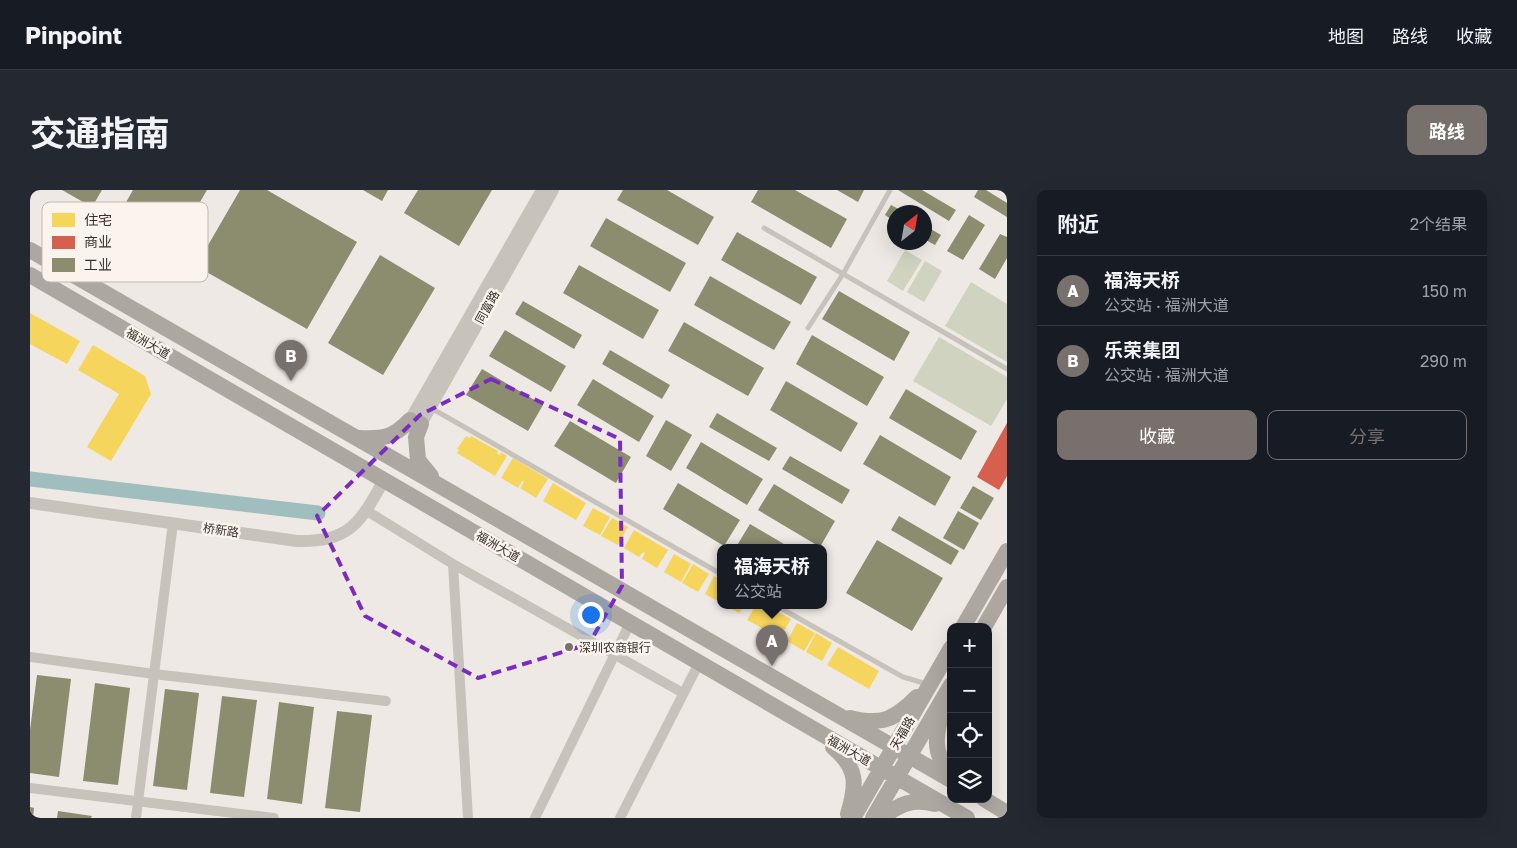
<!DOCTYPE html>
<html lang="zh">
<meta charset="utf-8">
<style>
body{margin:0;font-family:"Golos Text","Noto Sans SC",sans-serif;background:#242831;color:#f1f3f6}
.controls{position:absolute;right:15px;bottom:15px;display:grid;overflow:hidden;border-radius:10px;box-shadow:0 5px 20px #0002}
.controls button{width:45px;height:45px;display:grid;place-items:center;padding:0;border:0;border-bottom:1px solid #363941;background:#171b24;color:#f1f3f6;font:25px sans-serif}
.compass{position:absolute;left:857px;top:15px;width:45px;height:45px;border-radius:50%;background:#171b24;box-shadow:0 5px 20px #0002;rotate:31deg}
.you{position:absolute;left:560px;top:424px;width:18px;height:18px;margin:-12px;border:4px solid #fff;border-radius:50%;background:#1a73e8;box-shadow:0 0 0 8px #1a73e833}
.badge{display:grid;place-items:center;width:32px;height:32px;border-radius:50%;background:#78706c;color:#fff;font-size:16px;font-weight:700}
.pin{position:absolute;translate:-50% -41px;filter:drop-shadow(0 1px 2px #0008)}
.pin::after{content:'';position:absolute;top:26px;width:18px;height:15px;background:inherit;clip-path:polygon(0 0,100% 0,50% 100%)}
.popup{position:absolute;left:687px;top:354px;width:110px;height:65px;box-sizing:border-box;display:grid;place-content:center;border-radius:10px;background:#171b24;filter:drop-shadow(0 1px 4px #0005);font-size:16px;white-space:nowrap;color:#9ea1a6}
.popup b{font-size:19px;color:#f1f3f6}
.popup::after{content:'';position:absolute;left:50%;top:100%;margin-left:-10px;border:10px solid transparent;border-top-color:#171b24}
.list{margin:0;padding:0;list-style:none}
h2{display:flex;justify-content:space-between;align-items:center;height:65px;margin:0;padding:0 20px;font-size:21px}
h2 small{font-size:16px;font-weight:400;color:#9ea1a6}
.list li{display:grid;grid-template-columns:32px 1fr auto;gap:15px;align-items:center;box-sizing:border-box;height:70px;padding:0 20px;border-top:1px solid #363941}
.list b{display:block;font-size:19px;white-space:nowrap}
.list p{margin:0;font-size:16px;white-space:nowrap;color:#9ea1a6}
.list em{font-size:16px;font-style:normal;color:#9ea1a6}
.actions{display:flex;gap:10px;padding:15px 20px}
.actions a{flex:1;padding:11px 0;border:1px solid #78706c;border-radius:10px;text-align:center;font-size:18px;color:#78706c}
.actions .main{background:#78706c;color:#fff}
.icon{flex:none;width:28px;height:28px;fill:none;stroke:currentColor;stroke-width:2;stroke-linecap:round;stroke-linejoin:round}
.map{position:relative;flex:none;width:977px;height:628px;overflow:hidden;border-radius:10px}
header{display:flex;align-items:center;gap:30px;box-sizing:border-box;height:70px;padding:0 25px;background:#171b24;border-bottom:1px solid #363941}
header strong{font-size:24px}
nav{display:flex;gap:28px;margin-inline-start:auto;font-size:18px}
.intro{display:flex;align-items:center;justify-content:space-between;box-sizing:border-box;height:120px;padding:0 30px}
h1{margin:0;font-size:35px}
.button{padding:12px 22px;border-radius:10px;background:#78706c;color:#fff;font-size:18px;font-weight:700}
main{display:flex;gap:30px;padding:0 30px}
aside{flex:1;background:#171b24;border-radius:10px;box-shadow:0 5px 20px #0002}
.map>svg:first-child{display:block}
</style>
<header>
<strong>Pinpoint</strong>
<nav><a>地图</a><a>路线</a><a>收藏</a></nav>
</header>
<div class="intro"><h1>交通指南</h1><a class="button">路线</a></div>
<main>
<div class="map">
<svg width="977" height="628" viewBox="0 0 977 628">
<rect width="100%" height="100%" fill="#eee9e4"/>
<path fill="#cfd3bf" d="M875 60 892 70 873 101 857 91Z
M895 71 912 81 894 112 877 102Z
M941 92 977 114V172L915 136Z
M909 147 977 187V209L961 236 883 191Z"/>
<path fill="#f6d55c" d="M0 123 50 151 37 174 0 154Z
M63 155 115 186 121 204 81 271 57 257 89 204 48 180Z
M436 246 440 248 441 246 468 261 467 263 470 265 471 262 477 266 465 286 427 263 429 260 427 259Z
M483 268 518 289 506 308 490 298 494 292 492 291 488 298 471 288Z
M523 293 556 313 546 330 513 311Z
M563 318 580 327 570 345 553 336Z
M582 328 598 337 588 355 571 346Z
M604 340 638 360 627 378 612 369 615 363 613 362 609 367 594 358Z
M644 364 661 374 651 392 634 382Z
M663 374 679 384 668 402 652 393Z
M684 386 691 390V413L675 404Z
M694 415H714L709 423Z
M726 415H736L761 429 750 448 717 430Z
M767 433 785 443 774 461 757 451Z
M786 443 802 453 792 471 776 462Z
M808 457 849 481 839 499 797 475Z"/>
<path fill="#d6604d" d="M977 233V286L969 300 947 287Z"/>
<path fill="#8c8c6e" d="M32 0H72L62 17Z
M103 0H177L141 62 86 30Z
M210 0H237L327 52 277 139 166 76Z
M333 0H358L352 11Z
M388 0H462L429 56 374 23Z
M593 0H637L684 27 668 55 587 10Z
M728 0H765L817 29 801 58 721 12Z
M807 0H834L828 12Z
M868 0H892L926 20 919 31Z
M948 0H956L977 13V27L944 7Z
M861 15 874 22H864V31L855 25Z
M939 25 955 35 933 70 917 61Z
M576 28 656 73 640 102 560 56Z
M894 35 911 45 905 55 894 49Z
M707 42 787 87 771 115 691 70Z
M970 44 977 47V68L965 89 949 79Z
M350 65 405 98 353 185 298 153Z
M549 75 629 120 613 149 533 103Z
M680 86 761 132 744 160 664 115Z
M809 101 880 142 864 171 792 129Z
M493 111 552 145 544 159 485 124Z
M654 132 734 178 718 206 638 161Z
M475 140 536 176 521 202 459 166Z
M782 145 854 187 837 216 766 174Z
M580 160 640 195 632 209 572 174Z
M452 179 513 215 498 241 436 205Z
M563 189 624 226 609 252 547 215Z
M756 191 828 233 811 262 740 220Z
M876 199 947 241 931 270 859 228Z
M687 223 747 258 739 271 679 237Z
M636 230 662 245 641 281 616 266Z
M540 231 601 267 586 293 524 256Z
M850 245 921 287 905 316 833 274Z
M671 252 733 289 717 315 656 278Z
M760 266 820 300 812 314 752 279Z
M648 293 710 330 694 356 633 319Z
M744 294 805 331 790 357 728 320Z
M943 296 964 308 951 330 930 318Z
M928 321 949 333 934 360 913 348Z
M869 326 929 361 921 375 861 340Z
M720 334 759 357H706Z
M847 350 913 388 882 441 816 403Z
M7 485 41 489 29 587 0 583V540Z
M65 493 100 498 88 595 53 591Z
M135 499 169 503 157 600 123 596Z
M192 506 227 510 214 607 180 603Z
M249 512 284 517 272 614 237 609Z
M307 521 342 525 330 622 295 618Z
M0 617 4 618 3 628H0Z
M28 621 62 626 61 628H27Z"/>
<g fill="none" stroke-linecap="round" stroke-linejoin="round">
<path stroke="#a1bebf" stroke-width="15" d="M0 289 288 323"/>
<path stroke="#c8c2bd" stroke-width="5" d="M734 38 977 179
M778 138 813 84 860 0
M401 218 691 384
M745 415 873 487 897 494"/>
<path stroke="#c8c2bd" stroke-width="10" d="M337 321 423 374 653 503
M423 374 438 628
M0 467 124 484 356 511
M0 598 244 628
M106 628 143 333
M505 628 600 433
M590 628 669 473"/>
<path stroke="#c8c2bd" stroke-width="12" d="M380 230 512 0
M391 234 523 0
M0 313 267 351C320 352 330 333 354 290"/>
<path stroke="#ada7a2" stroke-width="16" d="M0 60 921 590
M0 85 937 628
M391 234 386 247 388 270 401 286
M329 248C353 249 363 248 380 230
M933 437 977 361
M954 437 977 397
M913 518C906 543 901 563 921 584
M820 528C852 536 865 529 887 507
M803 557C828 578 827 595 818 624
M954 609 977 623
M823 628 921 458
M843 628 921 495
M852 628C869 614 883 608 905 614"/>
</g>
<path fill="none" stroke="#7b2cbf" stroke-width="4" stroke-dasharray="10 6" stroke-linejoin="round" d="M461 189 590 249 592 396 559 454 448 488 335 426 287 326 390 225Z"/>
<circle fill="#78706c" stroke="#faf4ed" stroke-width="2" cx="539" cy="457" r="5"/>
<g text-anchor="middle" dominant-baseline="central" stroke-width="5" stroke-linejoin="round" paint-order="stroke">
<g font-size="12" fill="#392f2b" stroke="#faf4ed">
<text transform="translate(457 117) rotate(-61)">同富路</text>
<text transform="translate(118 153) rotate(30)">福洲大道</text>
<text transform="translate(191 340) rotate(8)">桥新路</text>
<text transform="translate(468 356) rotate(30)">福洲大道</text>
<text transform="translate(872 543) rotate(-60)">天福路</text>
<text transform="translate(819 560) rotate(30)">福洲大道</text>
</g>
<g font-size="12" fill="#392f2b" stroke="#faf4ed" text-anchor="start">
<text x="549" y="457">深圳农商银行</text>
</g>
</g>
<rect x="12" y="12" width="166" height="80" rx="8" fill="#faf4ed" stroke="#c0b9b3" stroke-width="1"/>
<rect x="22" y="23" width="23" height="14" fill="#f6d55c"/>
<rect x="22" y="46" width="23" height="13" fill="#d6604d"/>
<rect x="22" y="68" width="23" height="14" fill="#8c8c6e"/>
<g font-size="14" fill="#392f2b">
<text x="54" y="35">住宅</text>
<text x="54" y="57">商业</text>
<text x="54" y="80">工业</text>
</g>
</svg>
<div class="controls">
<button>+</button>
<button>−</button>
<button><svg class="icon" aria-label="locate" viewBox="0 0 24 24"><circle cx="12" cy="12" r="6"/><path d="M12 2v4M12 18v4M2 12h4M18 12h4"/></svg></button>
<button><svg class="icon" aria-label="layers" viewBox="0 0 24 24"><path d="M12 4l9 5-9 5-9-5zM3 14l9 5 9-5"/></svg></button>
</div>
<svg class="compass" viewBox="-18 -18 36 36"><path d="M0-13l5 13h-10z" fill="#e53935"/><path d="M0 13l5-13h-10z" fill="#9ea1a6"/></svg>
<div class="you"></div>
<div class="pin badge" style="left:742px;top:476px">A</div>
<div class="popup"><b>福海天桥</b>公交站</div>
<div class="pin badge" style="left:261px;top:191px">B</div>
</div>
<aside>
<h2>附近<small>2个结果</small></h2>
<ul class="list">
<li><span class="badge">A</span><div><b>福海天桥</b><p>公交站 · 福洲大道</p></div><em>150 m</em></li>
<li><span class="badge">B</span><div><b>乐荣集团</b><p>公交站 · 福洲大道</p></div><em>290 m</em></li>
</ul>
<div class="actions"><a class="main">收藏</a><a>分享</a></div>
</aside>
</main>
